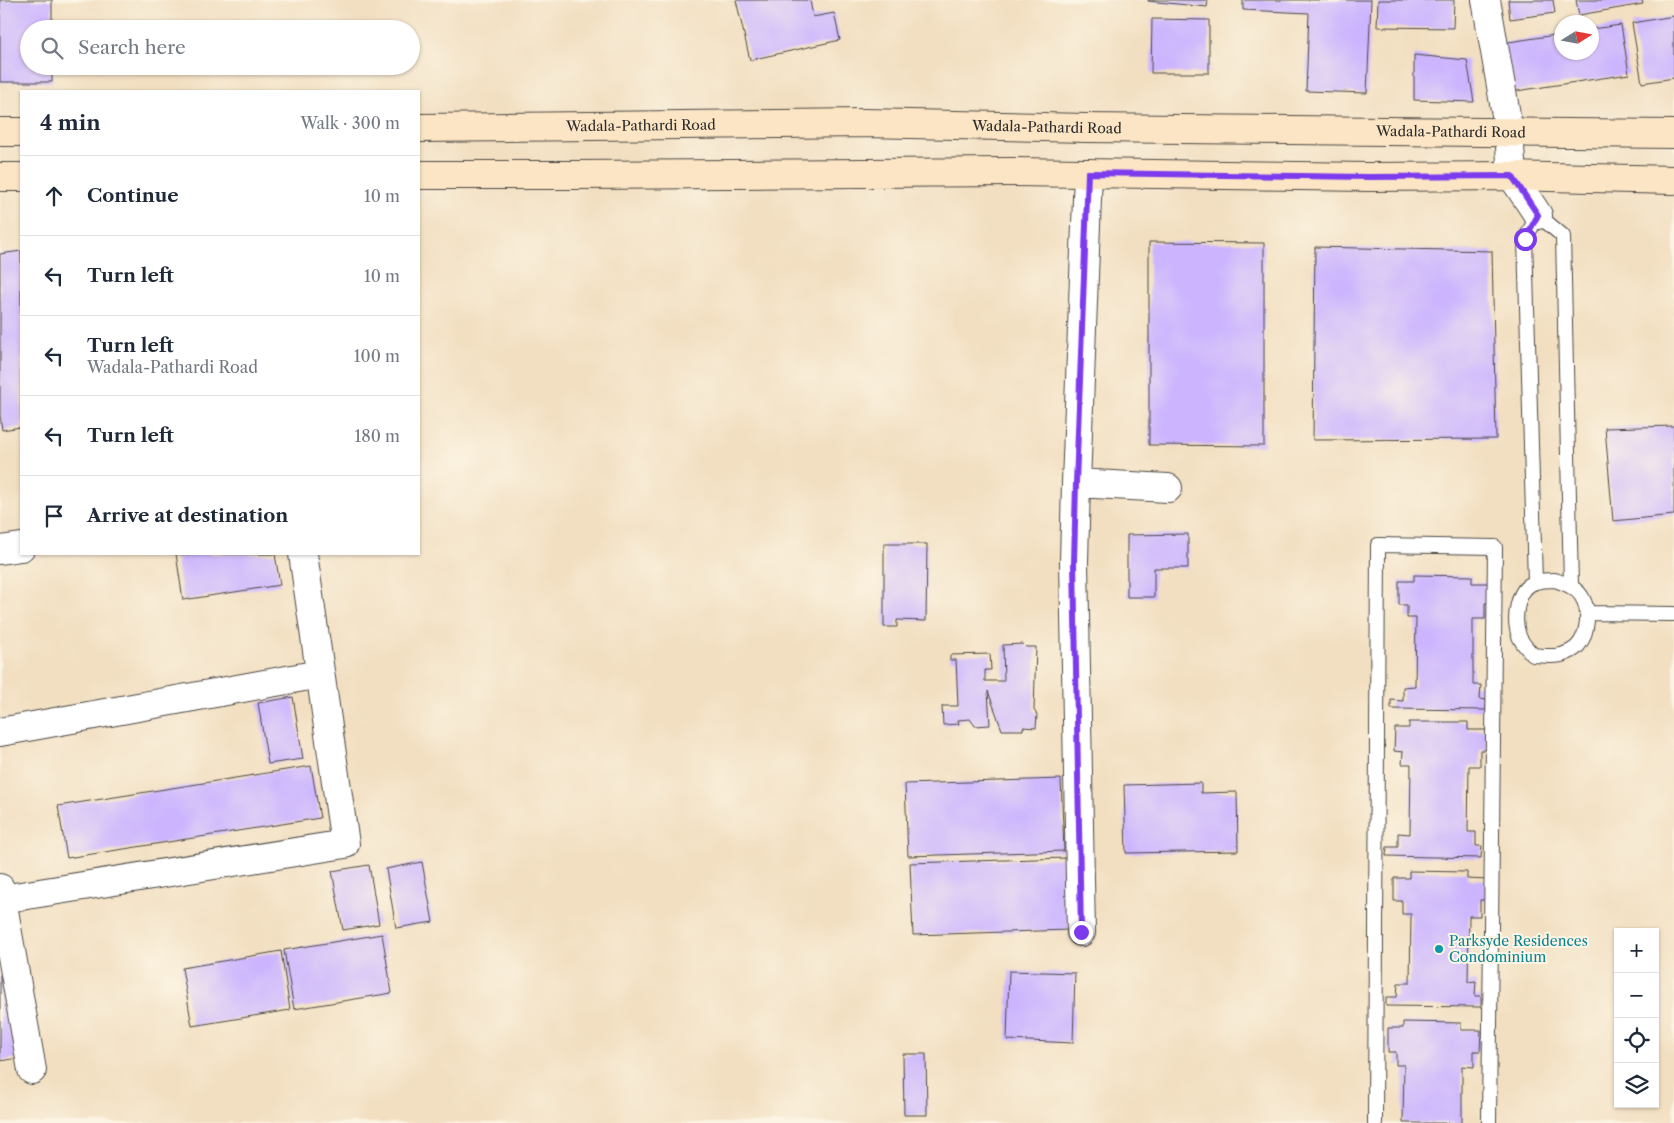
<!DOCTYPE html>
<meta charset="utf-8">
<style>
body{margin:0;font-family:"Libre Caslon Text",serif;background:#f2f2f3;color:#1f2937}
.controls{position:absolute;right:15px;bottom:15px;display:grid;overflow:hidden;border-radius:0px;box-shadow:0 1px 4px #0004}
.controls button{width:45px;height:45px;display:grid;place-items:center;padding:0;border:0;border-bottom:1px solid #e0e1e3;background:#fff;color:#1f2937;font:25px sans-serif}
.compass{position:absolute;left:1554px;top:15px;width:45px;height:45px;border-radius:50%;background:#fff;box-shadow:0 1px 4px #0004;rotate:79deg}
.stop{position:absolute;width:15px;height:15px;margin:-11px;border:4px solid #7c3aed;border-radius:50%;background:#fff}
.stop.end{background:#7c3aed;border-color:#fff;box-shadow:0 1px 5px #0008}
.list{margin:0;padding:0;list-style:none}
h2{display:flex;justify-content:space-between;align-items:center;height:65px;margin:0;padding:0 20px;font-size:21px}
h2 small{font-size:16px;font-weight:400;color:#747a83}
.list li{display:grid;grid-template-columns:32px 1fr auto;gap:15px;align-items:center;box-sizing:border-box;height:80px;padding:0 20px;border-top:1px solid #e0e1e3}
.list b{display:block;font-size:19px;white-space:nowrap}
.list p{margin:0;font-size:16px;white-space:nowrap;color:#747a83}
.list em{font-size:16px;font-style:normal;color:#747a83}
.icon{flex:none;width:28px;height:28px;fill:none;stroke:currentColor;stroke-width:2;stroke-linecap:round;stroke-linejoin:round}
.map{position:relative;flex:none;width:1674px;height:1123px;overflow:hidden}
.search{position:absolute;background:#fff;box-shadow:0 1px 4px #0004;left:20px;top:20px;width:400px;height:55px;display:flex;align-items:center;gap:12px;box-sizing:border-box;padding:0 18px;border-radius:28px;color:#747a83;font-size:19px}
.panel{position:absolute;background:#fff;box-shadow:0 1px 4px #0004;left:20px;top:90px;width:400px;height:465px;border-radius:0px}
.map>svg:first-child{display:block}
</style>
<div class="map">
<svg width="1674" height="1123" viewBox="0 0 1674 1123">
<rect width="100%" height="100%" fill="#fcf5e5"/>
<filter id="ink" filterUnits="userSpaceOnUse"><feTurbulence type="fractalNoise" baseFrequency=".02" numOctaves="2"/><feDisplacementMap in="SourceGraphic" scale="10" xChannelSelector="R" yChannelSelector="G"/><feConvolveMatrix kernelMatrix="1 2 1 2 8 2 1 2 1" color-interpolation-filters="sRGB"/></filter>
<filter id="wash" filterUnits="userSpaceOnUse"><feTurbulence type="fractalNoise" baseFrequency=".0096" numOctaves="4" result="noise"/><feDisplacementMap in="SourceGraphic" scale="20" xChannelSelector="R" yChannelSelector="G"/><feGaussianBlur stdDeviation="1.12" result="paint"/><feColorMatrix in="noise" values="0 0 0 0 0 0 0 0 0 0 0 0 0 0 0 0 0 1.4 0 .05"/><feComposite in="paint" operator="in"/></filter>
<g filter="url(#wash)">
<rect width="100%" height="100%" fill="#f2dfc1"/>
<g id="blocks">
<path fill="#ccb5fe" d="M0 0H52V29H29V66H52V82H0Z
M736 0H810L813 17 834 13 840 40 750 60Z
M1148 0H1208L1207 7 1148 1Z
M1243 0H1371L1367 93 1306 91 1309 13 1243 10Z
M1378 0H1454L1453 28 1377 27Z
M1508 0H1553L1555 13 1510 19Z
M1576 0H1642L1643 4 1579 15Z
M1674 16V78L1642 83 1632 23Z
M1152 19 1209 20V73H1151Z
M1621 25 1629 74 1510 92 1502 43 1562 34V52H1592V29Z
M1414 55 1467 60 1474 102 1414 100Z
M1149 242 1264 243V446L1149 445Z
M1315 247 1492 251 1496 439 1313 440Z
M21 251V427L2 430 0 415V254Z
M1674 426V515L1613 521 1605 428Z
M1188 534V568H1154V597H1127V535Z
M884 544H927L926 621 897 620V627H884Z
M176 554H275L280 585 183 600Z
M1414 575 1472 576V583H1492V603H1485V619H1473V685H1481L1480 699 1486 700V710L1391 709V700L1403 701V687L1415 686 1416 618H1407V605H1399V581H1414Z
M1023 644 1026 647H1036L1034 710 1037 715 1036 728 1023 727V730H1002L988 691 990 725 975 726 970 719 958 720 959 724 943 725 942 706H958L956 660H950V655L990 654 991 670H985V681H1004L1003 645Z
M293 697 303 759 268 764 258 703Z
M1409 722H1468V730H1487V750H1480V766H1469L1468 832H1476V846H1482L1481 858 1386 856 1387 847H1398V833L1410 834 1411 764H1402L1403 752 1394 751 1395 728H1409Z
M311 766 320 818 67 858 58 806Z
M1061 779 1064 851 908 856 905 784Z
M1201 783V793L1237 792 1238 851 1126 853 1124 785Z
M1067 858 1069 930 913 935 910 863Z
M422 862 433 922 396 928 386 869Z
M369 865 379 924 343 930 332 871Z
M1409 871 1467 872V879L1487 880V900H1480V916H1469L1468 982 1476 981 1475 996H1481V1007L1386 1006V997H1397L1398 983H1410L1411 914H1402V901H1394V878H1409Z
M382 934 392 993 294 1009 284 950Z
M281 951 290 1010 192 1026 182 968Z
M1009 971 1075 973 1073 1043 1007 1040Z
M13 973 25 1057 0 1061V975Z
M1403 1022 1461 1023V1030H1481L1480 1051H1474V1067L1462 1066V1123H1403L1404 1065H1396V1052H1388V1028H1403Z
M903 1054H926L927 1115H904Z"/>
</g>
</g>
<g filter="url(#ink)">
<use href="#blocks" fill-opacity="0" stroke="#494642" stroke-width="1"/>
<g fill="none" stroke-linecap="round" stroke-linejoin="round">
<defs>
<path id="lane" d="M1555 580C1566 584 1578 588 1583 599 1591 614 1587 643 1571 651 1559 658 1547 656 1533 655 1528 649 1522 644 1519 636 1513 620 1516 587 1536 582 1542 580 1549 580 1555 580Z
M1535 582 1525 239 1538 215 1563 236 1571 585
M1587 613 1674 614
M1375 1123 1378 545 1495 547 1489 1123"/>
<path id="street" d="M1486 0 1509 132 1512 176 1538 215
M1076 483 1168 488
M0 550 21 547
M0 732 320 674
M0 888 32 1070
M2 899 345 844 303 554
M1081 932 1074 562 1076 483 1088 173"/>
<g id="secondary">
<path id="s1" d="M419 128 865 123 1086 128 1674 134"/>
<path d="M0 132H21"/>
<path d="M419 175H574L1013 172 1368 177 1512 176 1674 180"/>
<path d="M0 177H21"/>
</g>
</defs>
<use href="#lane" stroke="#494642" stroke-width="16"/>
<use href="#street" stroke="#494642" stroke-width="30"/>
<use href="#secondary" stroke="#494642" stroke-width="30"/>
<use href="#lane" stroke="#fff" stroke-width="14"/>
<use href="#street" stroke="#fff" stroke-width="28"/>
<use href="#secondary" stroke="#fce5c4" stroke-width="28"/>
</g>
</g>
<g fill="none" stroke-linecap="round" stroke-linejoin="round" filter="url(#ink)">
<path stroke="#7c3aed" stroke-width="6" d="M1081 932 1074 562 1076 483 1088 173 1368 177 1512 176 1538 215 1525 239"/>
</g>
<circle fill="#0f9aa8" stroke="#fcf5e5" stroke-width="2" cx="1439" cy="949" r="5"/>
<g text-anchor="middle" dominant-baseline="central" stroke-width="4" stroke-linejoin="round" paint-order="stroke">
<g font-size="14" fill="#2b2b2b" stroke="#fcf5e5">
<text stroke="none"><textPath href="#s1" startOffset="222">Wadala-Pathardi Road</textPath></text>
<text stroke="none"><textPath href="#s1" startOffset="628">Wadala-Pathardi Road</textPath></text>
<text stroke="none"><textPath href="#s1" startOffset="1032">Wadala-Pathardi Road</textPath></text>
</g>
<g font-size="14" fill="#0d838f" stroke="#fcf5e5" text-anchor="start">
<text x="1449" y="941">Parksyde Residences<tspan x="1449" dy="16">Condominium</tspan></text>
</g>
</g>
</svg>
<div class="controls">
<button>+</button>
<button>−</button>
<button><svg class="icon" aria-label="locate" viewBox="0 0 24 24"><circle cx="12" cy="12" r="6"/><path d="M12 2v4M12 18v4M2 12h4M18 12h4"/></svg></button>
<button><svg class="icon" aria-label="layers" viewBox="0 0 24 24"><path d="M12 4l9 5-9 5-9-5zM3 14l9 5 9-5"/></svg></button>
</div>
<svg class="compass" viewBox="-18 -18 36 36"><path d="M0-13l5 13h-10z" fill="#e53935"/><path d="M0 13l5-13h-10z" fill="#747a83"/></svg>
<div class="stop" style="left:1525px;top:239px"></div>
<div class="stop end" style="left:1081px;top:932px"></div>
<div class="search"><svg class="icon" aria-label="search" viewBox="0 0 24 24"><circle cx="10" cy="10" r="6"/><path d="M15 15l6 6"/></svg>Search here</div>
<section class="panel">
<h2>4 min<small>Walk · 300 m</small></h2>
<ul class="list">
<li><svg class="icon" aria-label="ahead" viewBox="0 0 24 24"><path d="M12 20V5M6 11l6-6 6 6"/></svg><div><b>Continue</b></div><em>10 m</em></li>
<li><svg class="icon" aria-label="left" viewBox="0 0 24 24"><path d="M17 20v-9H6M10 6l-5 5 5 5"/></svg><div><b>Turn left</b></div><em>10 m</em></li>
<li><svg class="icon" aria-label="left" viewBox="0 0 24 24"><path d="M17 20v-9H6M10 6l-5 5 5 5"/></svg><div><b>Turn left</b><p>Wadala-Pathardi Road</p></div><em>100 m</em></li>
<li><svg class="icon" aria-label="left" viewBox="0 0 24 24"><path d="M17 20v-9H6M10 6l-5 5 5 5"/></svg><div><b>Turn left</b></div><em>180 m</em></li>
<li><svg class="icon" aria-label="arrive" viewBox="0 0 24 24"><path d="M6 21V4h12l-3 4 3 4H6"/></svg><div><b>Arrive at destination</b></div></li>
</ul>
</section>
</div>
